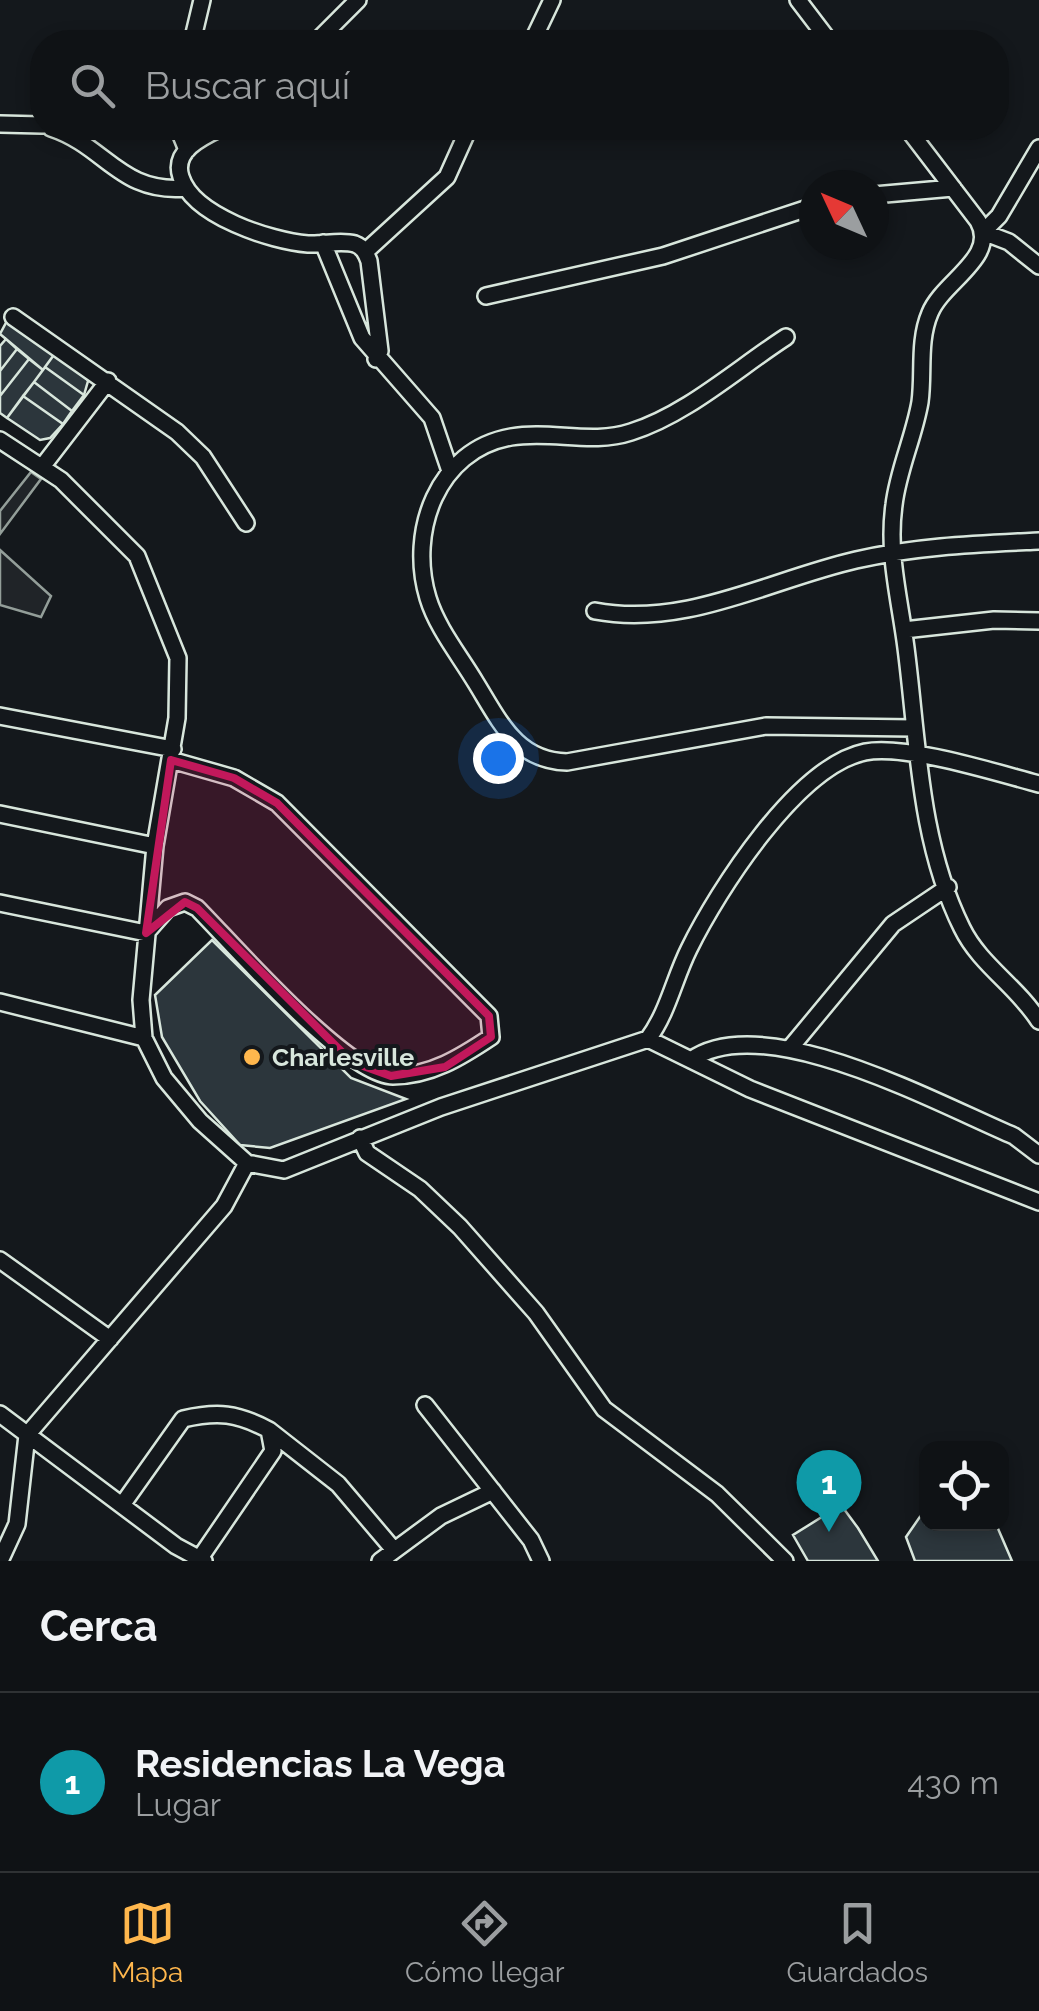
<!DOCTYPE html>
<html lang="es">
<meta charset="utf-8">
<style>
body{margin:0;font-family:Raleway,sans-serif;background:#1d2022;color:#f1f3f6}
.controls{position:absolute;right:30px;bottom:30px;display:grid;overflow:hidden;border-radius:20px;box-shadow:0 5px 15px #0003}
.controls button{width:90px;height:90px;display:grid;place-items:center;padding:0;border:0;border-bottom:2px solid #2f3234;background:#0f1215;color:#f1f3f6;font:50px sans-serif}
.compass{position:absolute;left:799px;top:170px;width:90px;height:90px;border-radius:50%;background:#0f1215;box-shadow:0 5px 15px #0003;rotate:314deg}
.you{position:absolute;left:498px;top:758px;width:35px;height:35px;margin:-25px;border:8px solid #fff;border-radius:50%;background:#1a73e8;box-shadow:0 0 0 15px #1a73e833}
.badge{display:grid;place-items:center;width:65px;height:65px;border-radius:50%;background:#ffb74d;color:#fff;font-size:32px;font-weight:700}
.pin{position:absolute;translate:-50% -82px;filter:drop-shadow(0 2px 5px #0008)}
.pin::after{content:'';position:absolute;top:52px;width:35px;height:30px;background:inherit;clip-path:polygon(0 0,100% 0,50% 100%)}
.list{margin:0;padding:0;list-style:none}
h2{display:flex;justify-content:space-between;align-items:center;height:130px;margin:0;padding:0 40px;font-size:42px}
h2 small{font-size:32px;font-weight:400;color:#9b9ea0}
.list li{display:grid;grid-template-columns:65px 1fr auto;gap:30px;align-items:center;box-sizing:border-box;height:180px;padding:0 40px;border-top:2px solid #2f3234}
.list b{display:block;font-size:38px;white-space:nowrap}
.list p{margin:0;font-size:32px;white-space:nowrap;color:#9b9ea0}
.list em{font-size:32px;font-style:normal;color:#9b9ea0}
.icon{flex:none;width:55px;height:55px;fill:none;stroke:currentColor;stroke-width:2;stroke-linecap:round;stroke-linejoin:round}
.map{position:relative;flex:none;width:1039px;height:1561px;overflow:hidden}
.search{position:absolute;background:#0f1215;box-shadow:0 5px 15px #0003;left:30px;right:30px;top:30px;height:110px;display:flex;align-items:center;gap:25px;box-sizing:border-box;padding:0 35px;border-radius:40px;color:#9b9ea0;font-size:38px}
.sheet{height:310px;background:#0f1215}
nav{display:flex;justify-content:space-around;align-items:center;box-sizing:border-box;height:140px;border-top:2px solid #2f3234;background:#0f1215;font-size:28px;color:#9b9ea0}
nav a{display:grid;justify-items:center;gap:5px}
nav .on{color:#ffb74d}
.map>svg:first-child{display:block}
</style>
<div class="map">
<svg width="1039" height="1561" viewBox="0 0 1039 1561">
<rect width="100%" height="100%" fill="#14181c"/>
<path fill="#202428" stroke="#939e99" stroke-width="2.5" d="M31 472 41 479 0 534V511Z
M0 550 51 596 41 617 0 605Z"/>
<path fill="#2c363c" stroke="#d8e6dc" stroke-width="2.5" d="M8 319 56 352 43 370 0 334Z
M6 339 17 349 0 371V346Z
M17 349 29 359 0 396V371Z
M56 352 84 373 88 381 84 395 45 367Z
M29 359 43 370 7 418 0 413V396Z
M45 367 84 395 72 411 34 382Z
M34 382 72 411 63 424 23 396Z
M23 396 63 424 50 438 40 440 7 418Z
M212 940 351 1078 406 1099 270 1148 240 1145 200 1101 162 1037 155 995Z
M841 1505 858 1528 878 1561H808L793 1535Z
M926 1508V1524H996L1012 1561H915L906 1537Z"/>
<g fill="none" stroke-linecap="round" stroke-linejoin="round">
<defs>
<path id="minor" d="M798 0 830 42
M192 42 202 0
M316 42 358 0
M532 42 552 0
M0 124 42 125
M51 128C106 146 120 194 186 188
M178 128 187 150
M221 128C202 137 172 151 181 177 193 216 271 241 308 244 323 245 340 240 355 244 363 247 366 253 369 261L380 351 376 359
M907 128 978 221C999 257 943 281 930 313 918 341 924 373 920 402 914 437 898 470 894 505 887 554 900 600 906 648 918 741 919 842 962 928 980 965 1017 986 1039 1021
M1039 148 999 216 983 232 1009 242 1039 266
M874 195 953 188
M323 243 362 338 432 418 450 471
M365 252 447 177 469 128
M486 296 663 256 814 206
M13 317 177 432 203 457 246 523
M786 337C738 368 686 415 631 432 592 445 551 430 511 437 437 450 408 532 428 598 437 628 460 656 476 683 500 722 517 761 567 762L766 726 913 728
M0 440 61 480 137 556 178 658 177 718 155 846 141 1000 144 1038 164 1078 200 1121 247 1163 284 1170 441 1107 648 1039 750 1089 1039 1202
M42 467 108 381
M595 611C686 628 769 580 856 560 917 546 977 544 1039 541
M904 630 994 620 1039 621
M0 716 173 749
M0 814 155 846
M0 903 146 933 168 908 185 902 197 908C233 944 347 1076 393 1076 431 1076 461 1057 491 1037L489 1016 277 803 234 778 171 760
M0 1002 144 1038
M648 1039C668 1012 674 979 689 949 718 890 797 766 865 752 906 744 997 773 1039 784
M791 1047 893 924 948 887
M691 1060C764 1008 940 1105 1014 1136L1039 1155
M360 1138 367 1153 420 1189 460 1227 536 1313 604 1409 717 1494 785 1561
M0 1260 110 1339
M425 1405 531 1540 541 1561
M0 1414 176 1546 204 1561
M269 1430 338 1484 394 1550
M122 1505 183 1419C218 1411 237 1413 269 1430L273 1451 200 1558
M0 1561 17 1524 27 1435 224 1206 247 1163
M380 1561 441 1516 493 1491"/>
</defs>
<use href="#minor" stroke="#d8e6dc" stroke-width="20"/>
<use href="#minor" stroke="#14181c" stroke-width="15"/>
</g>
<path fill="#c2185b" fill-opacity="0.2" stroke="#c2185b" stroke-width="8" stroke-linejoin="round" d="M171 760 234 778 277 803 489 1016 491 1037 445 1067 391 1076 352 1062 197 908 185 902 146 933Z"/>
<circle fill="#ffb74d" stroke="#14181c" stroke-width="4" cx="252" cy="1057" r="10"/>
<g text-anchor="middle" dominant-baseline="central" stroke-width="8" stroke-linejoin="round" paint-order="stroke">
<g font-size="25" font-weight="bold" fill="#d8e6dc" stroke="#14181c" text-anchor="start">
<text x="272" y="1057">Charlesville</text>
</g>
</g>
</svg>
<div class="controls">
<button><svg class="icon" aria-label="locate" viewBox="0 0 24 24"><circle cx="12" cy="12" r="6"/><path d="M12 2v4M12 18v4M2 12h4M18 12h4"/></svg></button>
</div>
<svg class="compass" viewBox="-18 -18 36 36"><path d="M0-13l5 13h-10z" fill="#e53935"/><path d="M0 13l5-13h-10z" fill="#9b9ea0"/></svg>
<div class="you"></div>
<div class="pin badge" style="left:829px;top:1532px;background:#0f9aa8">1</div>
<div class="search"><svg class="icon" aria-label="search" viewBox="0 0 24 24"><circle cx="10" cy="10" r="6"/><path d="M15 15l6 6"/></svg>Buscar aquí</div>
</div>
<section class="sheet">
<h2>Cerca<small></small></h2>
<ul class="list">
<li><span class="badge" style="background:#0f9aa8">1</span><div><b>Residencias La Vega</b><p>Lugar</p></div><em>430 m</em></li>
</ul>
</section>
<nav>
<a class="on"><svg class="icon" aria-label="map" viewBox="0 0 24 24"><path d="M3 6l6-2 6 2 6-2v14l-6 2-6-2-6 2zM9 4v14M15 6v14"/></svg>Mapa</a>
<a><svg class="icon" aria-label="directions" viewBox="0 0 24 24"><path d="M12 3l9 9-9 9-9-9zM9 14v-3h6M13 9l2 2-2 2"/></svg>Cómo llegar</a>
<a><svg class="icon" aria-label="saved" viewBox="0 0 24 24"><path d="M7 4h10v16l-5-4-5 4z"/></svg>Guardados</a>
</nav>
